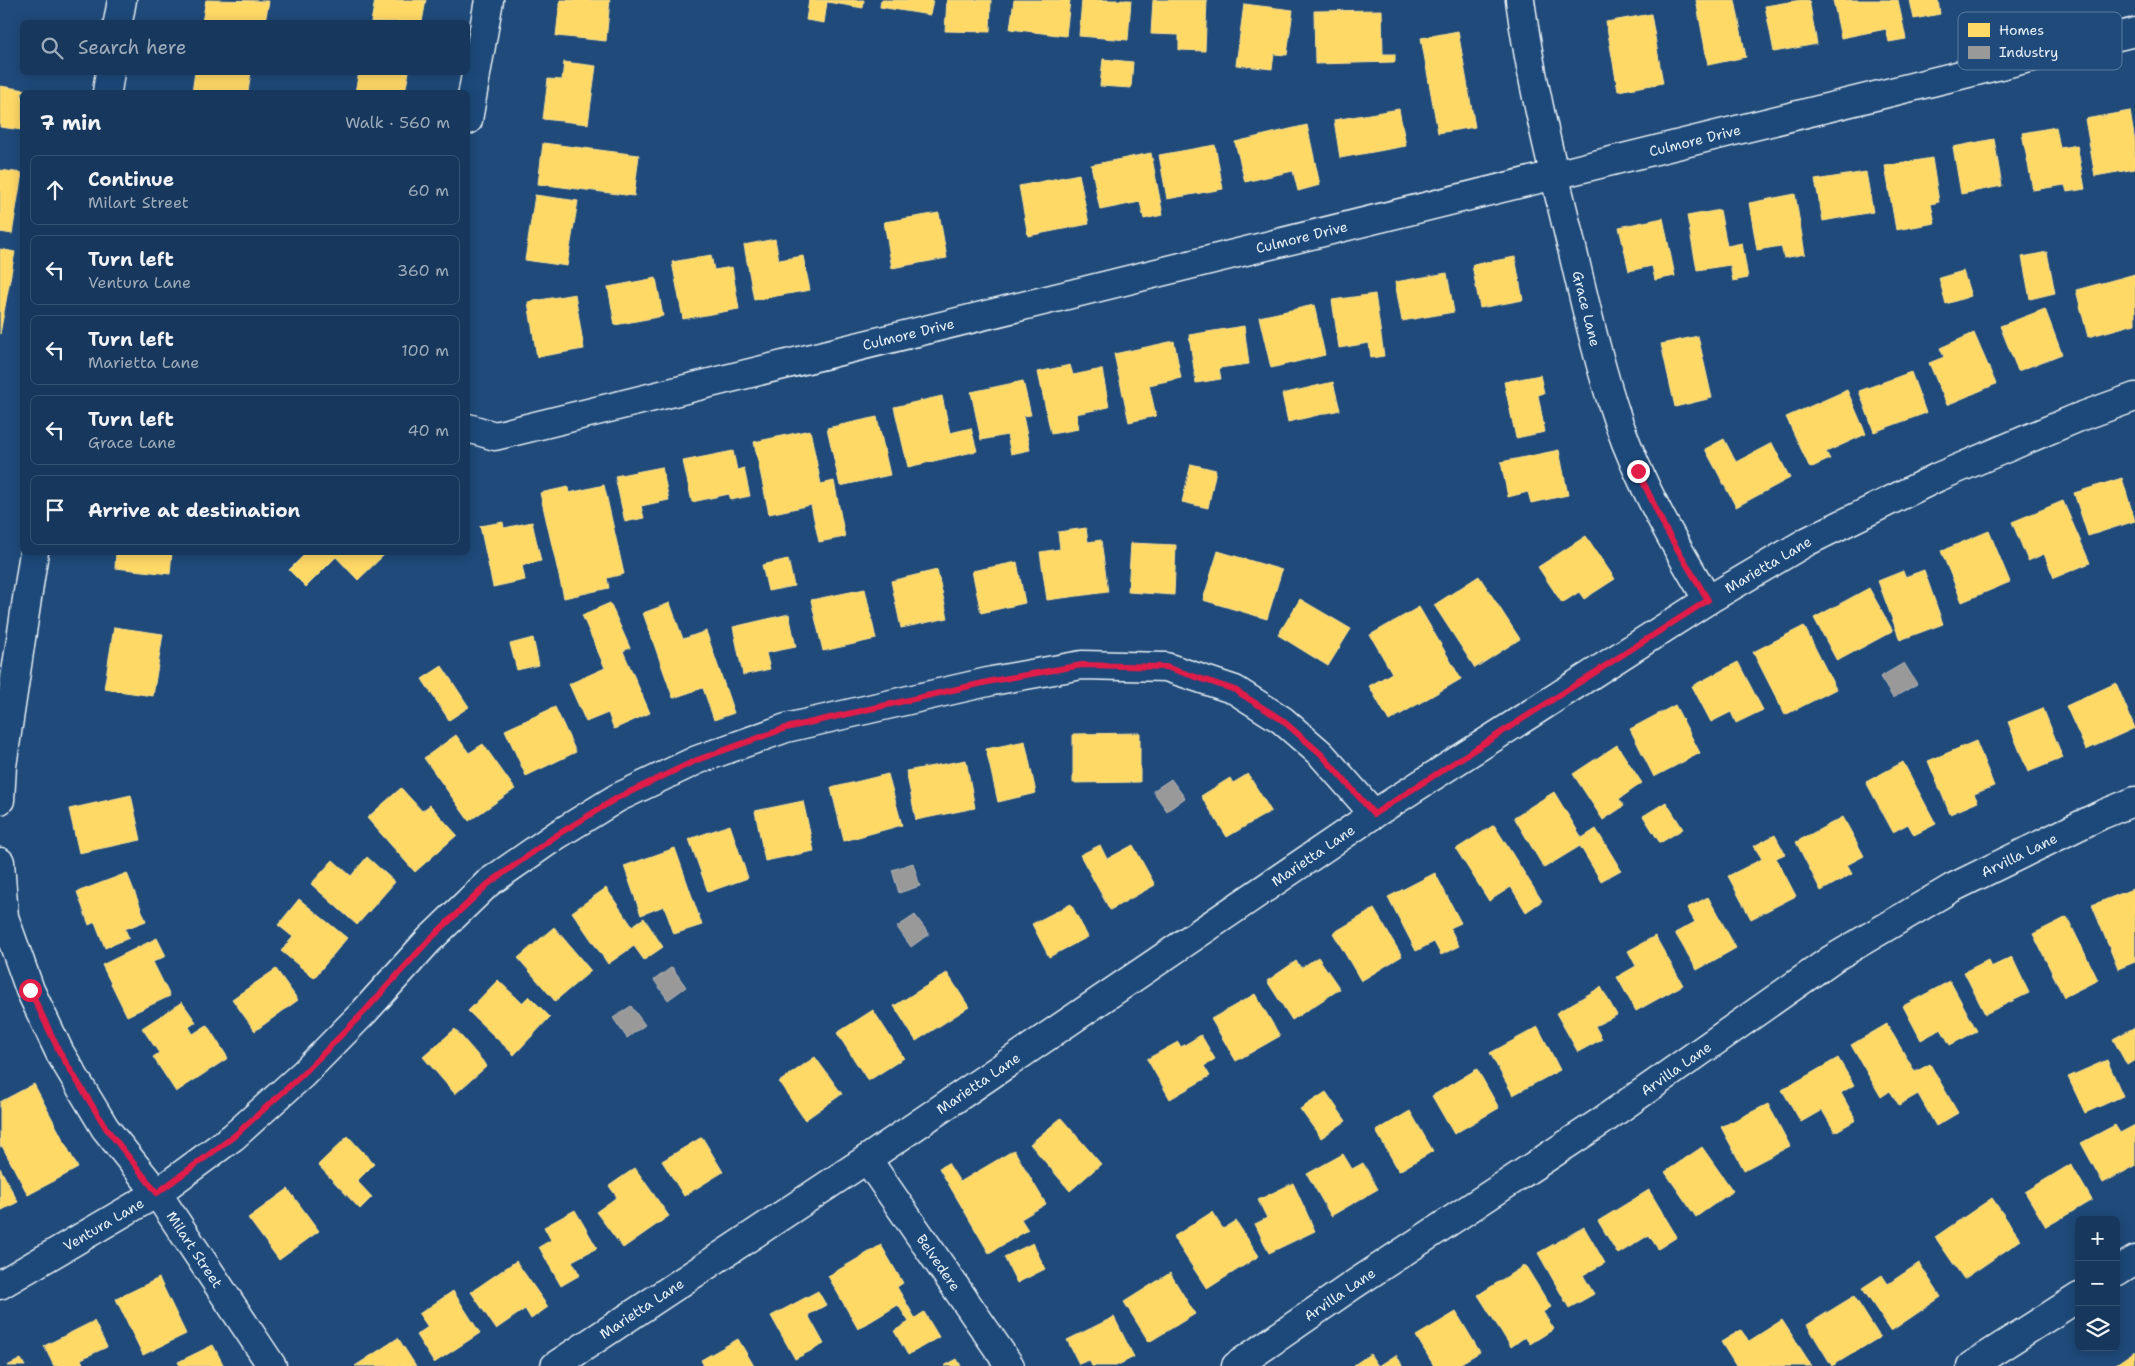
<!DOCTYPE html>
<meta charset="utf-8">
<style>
body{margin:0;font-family:"Shantell Sans",sans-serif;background:#203f62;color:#f1f3f6}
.controls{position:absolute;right:15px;bottom:15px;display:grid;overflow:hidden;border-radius:8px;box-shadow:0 2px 12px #0003}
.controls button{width:45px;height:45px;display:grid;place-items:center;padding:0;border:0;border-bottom:1px solid #365272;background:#17385c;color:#f1f3f6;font:25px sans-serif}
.stop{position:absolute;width:15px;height:15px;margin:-11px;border:4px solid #e11d48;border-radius:50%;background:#fff}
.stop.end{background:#e11d48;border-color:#fff;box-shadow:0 1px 5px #0008}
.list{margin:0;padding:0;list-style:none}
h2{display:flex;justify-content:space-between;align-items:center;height:65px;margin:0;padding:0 20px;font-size:21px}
h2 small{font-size:16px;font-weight:400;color:#9eacbb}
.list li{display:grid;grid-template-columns:32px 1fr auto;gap:15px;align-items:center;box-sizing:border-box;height:70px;margin:0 10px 10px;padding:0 10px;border:1px solid #365272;border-radius:8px}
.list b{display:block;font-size:19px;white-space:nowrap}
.list p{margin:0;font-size:16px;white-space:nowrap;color:#9eacbb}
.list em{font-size:16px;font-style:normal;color:#9eacbb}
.icon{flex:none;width:28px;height:28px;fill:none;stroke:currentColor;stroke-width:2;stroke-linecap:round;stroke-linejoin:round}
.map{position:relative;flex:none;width:2135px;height:1366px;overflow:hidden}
.search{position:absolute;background:#17385c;box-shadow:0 2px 12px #0003;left:20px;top:20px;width:450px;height:55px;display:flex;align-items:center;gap:12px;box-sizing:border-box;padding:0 18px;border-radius:8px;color:#9eacbb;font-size:19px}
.panel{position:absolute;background:#17385c;box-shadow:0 2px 12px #0003;left:20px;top:90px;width:450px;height:465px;border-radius:8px}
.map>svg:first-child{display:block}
</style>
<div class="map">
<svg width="2135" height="1366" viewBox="0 0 2135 1366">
<rect width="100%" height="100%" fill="#1f4a7a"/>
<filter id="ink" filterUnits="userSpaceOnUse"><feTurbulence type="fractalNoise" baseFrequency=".02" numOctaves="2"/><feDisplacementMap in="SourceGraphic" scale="10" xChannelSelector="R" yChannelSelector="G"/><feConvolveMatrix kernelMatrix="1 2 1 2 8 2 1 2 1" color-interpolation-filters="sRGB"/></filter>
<g filter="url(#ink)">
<path fill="#ffd966" stroke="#f8e092" d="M206 0 269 1 265 22H202Z
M375 0H426L422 22H371Z
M560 0H610L606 41 556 36Z
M809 0H864L863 8 827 2 824 23 806 20Z
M881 0H933L930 15 880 7Z
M947 0H991L990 32 945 31Z
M1014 0H1070L1066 36 1010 29Z
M1082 0H1131L1128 40 1079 36Z
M1153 0H1207L1205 51 1179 50V35L1151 34Z
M1696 0H1735L1746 57 1708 65Z
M1801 0H1809L1817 44 1774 52 1765 6Z
M1833 0H1898L1906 39 1889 42 1886 29 1841 38Z
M1910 0H1938L1940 14 1914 19Z
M1244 4 1293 10 1287 55 1274 54 1272 69 1236 65Z
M1382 10 1383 54H1395V62L1315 64 1314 11Z
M1651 14 1663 83 1618 91 1606 22Z
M1458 31 1475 127 1438 133 1421 38Z
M1103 59 1133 62 1131 88 1100 86Z
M564 62 596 66 588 124 543 119 548 79 562 80Z
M195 72H251L248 92H192Z
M359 72H409L405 92H355Z
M0 86 39 92H22V130L0 127Z
M1399 109 1406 146 1340 158 1334 120Z
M2130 111 2135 142V169L2095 176 2085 119Z
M1307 125 1320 185 1298 191 1293 171 1245 182 1235 142Z
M2056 127 2060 148 2077 145 2085 189 2067 192 2065 185 2033 190 2022 133Z
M1994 139 2002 186 1961 194 1953 147Z
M543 143 639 155 634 196 538 184Z
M1215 145 1223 189 1167 199 1159 155Z
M1151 153 1163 215 1144 219 1140 202 1100 210 1091 165Z
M1932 158 1939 202 1931 204 1935 223 1896 230 1885 166Z
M0 170 22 173 12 234 0 232Z
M1866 172 1873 212 1823 221 1815 180Z
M1079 174 1089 224 1028 236 1019 186Z
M1795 194 1805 254 1784 258 1781 246 1757 250 1749 203Z
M535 195 578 201 567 266 525 260Z
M1720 210 1727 246 1742 243 1748 278 1733 281 1730 265 1697 270 1687 216Z
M939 213 947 258 892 268 884 222Z
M1663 218 1675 276 1655 280 1652 266 1629 271 1619 227Z
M775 239 779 260 803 256 810 290 754 300 744 245Z
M0 249 15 252 0 334Z
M2047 252 2055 293 2030 299 2022 257Z
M711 255 714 270 732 267 739 309 683 319 672 262Z
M1515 257 1523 300 1480 308 1472 265Z
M1963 271 1971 296 1946 304 1939 278Z
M1447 273 1454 312 1402 321 1395 282Z
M2135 274V324L2088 337 2076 290Z
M656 278 663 316 615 325 608 287Z
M575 294 584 349 537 357 528 302Z
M1375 294 1384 356 1371 358 1369 343 1339 348 1332 300Z
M1314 305 1325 355 1271 368 1259 317Z
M2045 309 2062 354 2018 371 2000 326Z
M1244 326 1249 364 1219 368 1221 379 1196 383 1189 335Z
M1974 333 1996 384 1947 405 1929 363 1944 357 1940 348Z
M1698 336 1712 398 1675 407 1661 344Z
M1174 341 1181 378 1149 385 1156 416 1129 422 1114 354Z
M1070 365 1073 375 1102 369 1109 407 1076 414 1079 429 1051 434 1038 372Z
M1911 372 1926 413 1874 432 1859 391Z
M1540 375 1544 393 1538 395 1545 432 1516 438 1504 382Z
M1023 381 1031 415 1023 416 1030 450 1011 454 1007 435 981 440 971 392Z
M1333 382 1340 410 1288 422 1282 394Z
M1847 390 1866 434 1826 452 1830 459 1810 468 1786 417Z
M942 396 950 433 971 428 977 451 908 467 894 407Z
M877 417 890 475 840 486 827 428Z
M810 430 821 484 834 481 845 537 819 542 811 505 769 514 754 442Z
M1724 439 1736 462 1772 443 1790 478 1736 507 1705 449Z
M1559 450 1568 495 1531 503 1528 492 1508 497 1501 462Z
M733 451 737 470 744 468 750 496 731 500 729 494 692 502 683 461Z
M1191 464 1216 470 1208 508 1182 502Z
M662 467 669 500 641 506 644 518 625 522 615 476Z
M2122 478 2135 521 2088 536 2074 493Z
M604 485 624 574 607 578 609 588 564 598 540 493 568 487 569 493Z
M2063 501 2090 563 2054 578 2044 554 2028 561 2012 522Z
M503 522 504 528 532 522 541 561 522 565 525 580 493 587 480 526Z
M1086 528 1088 542 1101 540 1108 592 1047 600 1040 552 1060 549 1058 532Z
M1989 531 2010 582 1962 602 1941 551Z
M1586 536 1615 579 1584 599 1579 592 1562 603 1538 567Z
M1131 543 1176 545 1174 595 1128 592Z
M1218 551 1282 570 1267 619 1203 600Z
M116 552H172L170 574 115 568Z
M302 552H385L386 553 358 580 336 557 306 587 289 570 304 555Z
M788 559 794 586 768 591 762 565Z
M1017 562 1025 603 981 613 972 571Z
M937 570 948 618 901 628 891 581Z
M1924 570 1943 624 1900 640 1878 581 1903 571 1905 577Z
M1479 576 1520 639 1475 668 1434 605Z
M1869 588 1893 631 1837 661 1814 618Z
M865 589 876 639 823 651 811 600Z
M1300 599 1351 629 1328 666 1278 635Z
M610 603 630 648 623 651 650 713 614 729 608 713 586 722 569 684 605 668 582 615Z
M670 603 683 639 706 631 734 713 714 720 703 688 673 698 643 613Z
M1419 607 1461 679 1389 721 1369 686 1392 673 1370 635Z
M789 614 796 647 766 653 770 669 743 675 733 627Z
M1804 626 1836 689 1785 715 1753 652Z
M114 627 163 634 153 696 104 689Z
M533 638 539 665 517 670 510 644Z
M1738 662 1763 710 1736 723 1731 712 1711 722 1692 686Z
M442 666 469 707 449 720 422 679Z
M2116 683 2135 728 2086 750 2066 706Z
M1675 705 1700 753 1654 777 1630 729Z
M555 707 576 752 526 776 505 730Z
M2043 708 2063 758 2028 772 2008 722Z
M1140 733V782L1073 783V734Z
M456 735 469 753 483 744 515 789 469 821 424 758Z
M1025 741 1036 793 998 802 986 749Z
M1976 741 1994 786 1974 794 1978 802 1950 814 1928 761Z
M1617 745 1642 783 1619 799 1624 806 1603 820 1573 774Z
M966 760 975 808 916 820 906 771Z
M1903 762 1936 824 1914 835 1908 824 1893 832 1866 782Z
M888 774 902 825 844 841 831 788Z
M1248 774 1271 811 1227 837 1201 796 1230 778 1233 783Z
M401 788 422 811 430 805 457 835 415 872 367 818Z
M1554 792 1582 838 1596 829 1621 870 1601 881 1580 846 1544 868 1514 817Z
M131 795 141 840 79 853 69 809Z
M803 801 814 851 765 861 755 811Z
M1666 802 1683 829 1660 843 1643 816Z
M1843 817 1864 856 1847 865 1852 874 1821 891 1796 842Z
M730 825 748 878 708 892 689 839Z
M1494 825 1542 901 1526 912 1511 887 1489 901 1456 849Z
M1775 835 1785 854 1776 858 1796 896 1751 919 1728 876 1762 859 1754 846Z
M1100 845 1107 859 1133 845 1155 885 1110 910 1080 855Z
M675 848 702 925 674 934 664 906 641 915 624 866Z
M367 857 395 882 357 925 311 884 333 860 351 876Z
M127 873 146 921 125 929 129 938 105 948 95 922 89 925 77 892Z
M1435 873 1461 923 1450 928 1459 946 1441 955 1434 942 1416 951 1388 897Z
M606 888 632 926 644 918 663 947 644 960 634 946 608 964 572 912Z
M2135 888V962L2118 969 2092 905Z
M1708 897 1736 948 1697 970 1675 933 1695 922 1687 908Z
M299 899 347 938 314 978 281 951 293 937 278 925Z
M1071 904 1088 937 1049 957 1032 924Z
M1374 909 1402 956 1361 981 1333 933Z
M2067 917 2098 980 2064 997 2033 934Z
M554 927 591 971 555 1001 518 958Z
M1655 936 1683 985 1636 1011 1617 977 1636 966 1628 951Z
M157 938 166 956 153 962 170 996 127 1016 102 965Z
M1318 957 1340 989 1292 1020 1267 981 1296 961 1301 968Z
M2012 957 2029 993 1985 1014 1964 972 1988 960 1991 967Z
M276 969 298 1000 255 1031 232 999Z
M947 973 969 1007 916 1041 894 1006Z
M498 980 522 1003 529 996 550 1017 514 1055 468 1011Z
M1950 981 1977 1031 1950 1045 1941 1029 1921 1040 1903 1006Z
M1601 987 1617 1015 1595 1026 1602 1039 1578 1052 1556 1013Z
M1255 994 1280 1036 1236 1061 1211 1019Z
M182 1002 196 1022 189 1027 193 1034 207 1025 228 1058 176 1092 153 1057 159 1053 142 1028Z
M873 1010 904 1058 868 1081 837 1033Z
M1887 1024 1915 1072 1930 1064 1958 1113 1936 1126 1918 1094 1899 1105 1890 1091 1881 1097 1851 1045Z
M1538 1027 1560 1070 1513 1095 1490 1053Z
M2135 1027V1060L2127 1065 2113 1039Z
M455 1029 487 1066 455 1094 423 1057Z
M1201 1035 1215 1059 1204 1066 1210 1076 1170 1099 1147 1059 1178 1042 1181 1047Z
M815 1057 842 1094 805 1120 779 1082Z
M1838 1058 1854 1085 1841 1093 1856 1120 1835 1132 1822 1110 1801 1122 1782 1090Z
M2107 1060 2123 1096 2085 1113 2068 1077Z
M1477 1069 1499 1108 1454 1134 1432 1096Z
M34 1084 78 1168 28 1195 2 1146 0 1147V1102Z
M1326 1092 1346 1121 1321 1138 1300 1109Z
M1768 1104 1790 1146 1744 1170 1721 1127Z
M1410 1111 1433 1151 1399 1171 1376 1131Z
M1061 1118 1101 1164 1070 1191 1030 1144Z
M2115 1125 2120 1133 2135 1125V1166L2103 1183 2081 1143Z
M348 1136 374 1164 357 1181 372 1197 360 1209 318 1165Z
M702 1137 723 1172 684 1196 662 1161Z
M1702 1147 1733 1191 1696 1217 1665 1172Z
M1014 1150 1046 1204 1021 1219 1028 1230 989 1253 939 1168 948 1163 960 1182Z
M1343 1154 1352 1169 1363 1163 1378 1189 1331 1216 1307 1174Z
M2071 1164 2092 1200 2046 1227 2025 1192Z
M0 1168 18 1202 0 1211Z
M635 1168 669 1216 623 1248 596 1212 617 1197 609 1186Z
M1293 1183 1315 1231 1269 1253 1255 1224 1267 1218 1258 1200Z
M288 1189 319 1231 279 1260 248 1218Z
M1649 1190 1677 1237 1658 1249 1649 1235 1618 1254 1598 1221Z
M1992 1198 2021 1240 1964 1279 1935 1237Z
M575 1210 597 1248 572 1261 580 1275 561 1286 539 1247 551 1240 544 1227Z
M1212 1212 1223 1229 1236 1221 1259 1256 1207 1289 1173 1237Z
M1584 1227 1605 1263 1583 1275 1594 1294 1569 1308 1538 1253Z
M1033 1243 1045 1269 1017 1283 1004 1257Z
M881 1245 903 1283 897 1287 915 1318 924 1312 939 1337 908 1355 894 1331 909 1322 898 1305 858 1329 828 1276Z
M516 1261 548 1307 531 1319 525 1309 496 1329 471 1292Z
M1919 1263 1941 1297 1891 1331 1862 1288 1882 1275 1888 1284Z
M1525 1265 1551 1307 1543 1312 1554 1329 1530 1344 1525 1337 1511 1347 1478 1295Z
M1170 1273 1195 1314 1149 1342 1124 1302Z
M159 1278 186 1334 143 1355 116 1299Z
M453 1291 480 1333 434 1363 416 1335 428 1327 419 1314Z
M818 1291 826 1305 808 1315 824 1344 795 1359 771 1316Z
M1854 1296 1880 1337 1832 1366 1807 1325Z
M1456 1312 1480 1352 1456 1366H1434L1416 1336Z
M1114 1317 1134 1357 1116 1366H1092L1089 1360 1079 1364 1067 1340Z
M1782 1320 1812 1366H1736L1721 1342 1741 1330 1749 1341Z
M94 1321 107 1347 81 1359 84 1366H54L44 1346Z
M398 1338 416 1366H355Z
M738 1339 754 1366H704L701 1360Z
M213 1345 224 1366H180L178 1362Z
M2135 1351V1366H2113Z
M1370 1354 1378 1366H1354V1365Z
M1396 1355 1403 1366H1379Z
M21 1359 25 1366H7Z
M957 1359 961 1366H944Z"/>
<path fill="#999" stroke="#b1b3b6" d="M1904 663 1917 684 1893 698 1880 677Z
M1171 779 1185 798 1167 811 1153 791Z
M913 863 920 886 899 893 892 870Z
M915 915 929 934 911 947 897 927Z
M672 967 686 987 668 1000 654 980Z
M631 1006 645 1025 627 1038 613 1018Z"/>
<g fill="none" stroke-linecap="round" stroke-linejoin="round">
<defs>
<g id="minor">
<path id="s1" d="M1520 0C1530 75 1548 149 1566 223 1582 289 1596 356 1618 421 1640 484 1673 542 1708 600"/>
<path d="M118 22 122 0"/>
<path d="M107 92 110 72"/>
<path d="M468 120 489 0"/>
<path id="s2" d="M468 428 495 436 2135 32"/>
<path d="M0 800 2 766 34 552"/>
<path id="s3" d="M0 862 4 917 30 990 60 1053 105 1128 157 1193 272 1366"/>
<path id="s4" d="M867 1159 1010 1366"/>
<path d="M2116 1272 2135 1260"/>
<path id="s5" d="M0 1285 157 1193 233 1137 303 1074 364 1012 428 941 488 883 557 835 617 798 697 760 786 728 992 681 1082 665 1166 667 1235 690 1282 720 1321 754 1374 814"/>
<path id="s6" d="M555 1366 867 1159 1374 814 1708 600 1808 541 1938 477 2077 418 2135 397"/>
<path id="s7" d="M1236 1366 1353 1285 1599 1123 1832 959 1952 888 2101 815 2135 801"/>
<path d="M1971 1366 2079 1297"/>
</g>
</defs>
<use href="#minor" stroke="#e8f1f8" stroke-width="31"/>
<use href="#minor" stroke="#1f4a7a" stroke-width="28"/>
</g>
</g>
<g fill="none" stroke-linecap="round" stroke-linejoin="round" filter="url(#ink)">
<path stroke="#e11d48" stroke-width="6" d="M30 990 60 1053 106 1128 157 1193 233 1137 303 1074 364 1012 428 941 488 884 557 835 617 798 697 760 786 728 992 681 1082 665 1166 667 1235 690 1282 720 1321 754 1374 814 1708 600 1666 530 1638 471"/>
</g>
<g text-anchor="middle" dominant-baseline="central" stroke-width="5" stroke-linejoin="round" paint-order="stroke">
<g font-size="14" fill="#e8f1f8" stroke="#1f4a7a">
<text stroke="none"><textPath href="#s2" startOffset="1264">Culmore Drive</textPath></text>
<text stroke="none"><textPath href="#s2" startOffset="859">Culmore Drive</textPath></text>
<text stroke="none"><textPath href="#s1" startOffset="316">Grace Lane</textPath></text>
<text stroke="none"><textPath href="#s2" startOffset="454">Culmore Drive</textPath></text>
<text stroke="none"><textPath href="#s6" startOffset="1454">Marietta Lane</textPath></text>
<text stroke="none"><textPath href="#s7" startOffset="936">Arvilla Lane</textPath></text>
<text stroke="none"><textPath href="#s6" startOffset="914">Marietta Lane</textPath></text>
<text stroke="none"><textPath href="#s7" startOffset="531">Arvilla Lane</textPath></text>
<text stroke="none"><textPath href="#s6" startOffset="509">Marietta Lane</textPath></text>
<text stroke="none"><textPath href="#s5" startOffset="120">Ventura Lane</textPath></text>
<text stroke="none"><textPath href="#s3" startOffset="441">Milart Street</textPath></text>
<text stroke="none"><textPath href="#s4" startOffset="126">Belvedere</textPath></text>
<text stroke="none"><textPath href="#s7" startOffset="126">Arvilla Lane</textPath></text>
<text stroke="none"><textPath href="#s6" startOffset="104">Marietta Lane</textPath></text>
</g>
</g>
<rect x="1958" y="12" width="164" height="58" rx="8" fill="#1f4a7a" stroke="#5b7ca0" stroke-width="1"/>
<rect x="1968" y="23" width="22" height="14" fill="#ffd966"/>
<rect x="1968" y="46" width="22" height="13" fill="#999"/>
<g font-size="14" fill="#e8f1f8">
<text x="1999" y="35">Homes</text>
<text x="1999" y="57">Industry</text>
</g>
</svg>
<div class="controls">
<button>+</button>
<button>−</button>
<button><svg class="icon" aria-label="layers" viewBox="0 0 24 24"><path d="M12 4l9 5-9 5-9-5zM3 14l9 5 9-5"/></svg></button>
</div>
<div class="stop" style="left:30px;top:990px"></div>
<div class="stop end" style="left:1638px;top:471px"></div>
<div class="search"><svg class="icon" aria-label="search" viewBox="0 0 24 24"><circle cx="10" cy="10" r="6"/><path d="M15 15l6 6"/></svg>Search here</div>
<section class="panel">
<h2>7 min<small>Walk · 560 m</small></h2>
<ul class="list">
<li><svg class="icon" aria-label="ahead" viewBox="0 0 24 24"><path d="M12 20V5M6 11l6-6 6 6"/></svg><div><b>Continue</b><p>Milart Street</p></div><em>60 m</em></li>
<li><svg class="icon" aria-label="left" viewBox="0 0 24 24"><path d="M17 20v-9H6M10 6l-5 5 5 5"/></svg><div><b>Turn left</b><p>Ventura Lane</p></div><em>360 m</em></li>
<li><svg class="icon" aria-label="left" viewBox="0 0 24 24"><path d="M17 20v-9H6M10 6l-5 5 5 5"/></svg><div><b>Turn left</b><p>Marietta Lane</p></div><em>100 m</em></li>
<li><svg class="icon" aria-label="left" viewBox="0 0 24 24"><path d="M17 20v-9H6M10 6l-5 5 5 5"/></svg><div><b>Turn left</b><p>Grace Lane</p></div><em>40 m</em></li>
<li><svg class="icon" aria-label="arrive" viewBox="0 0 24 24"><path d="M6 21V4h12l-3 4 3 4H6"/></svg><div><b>Arrive at destination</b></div></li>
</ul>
</section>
</div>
